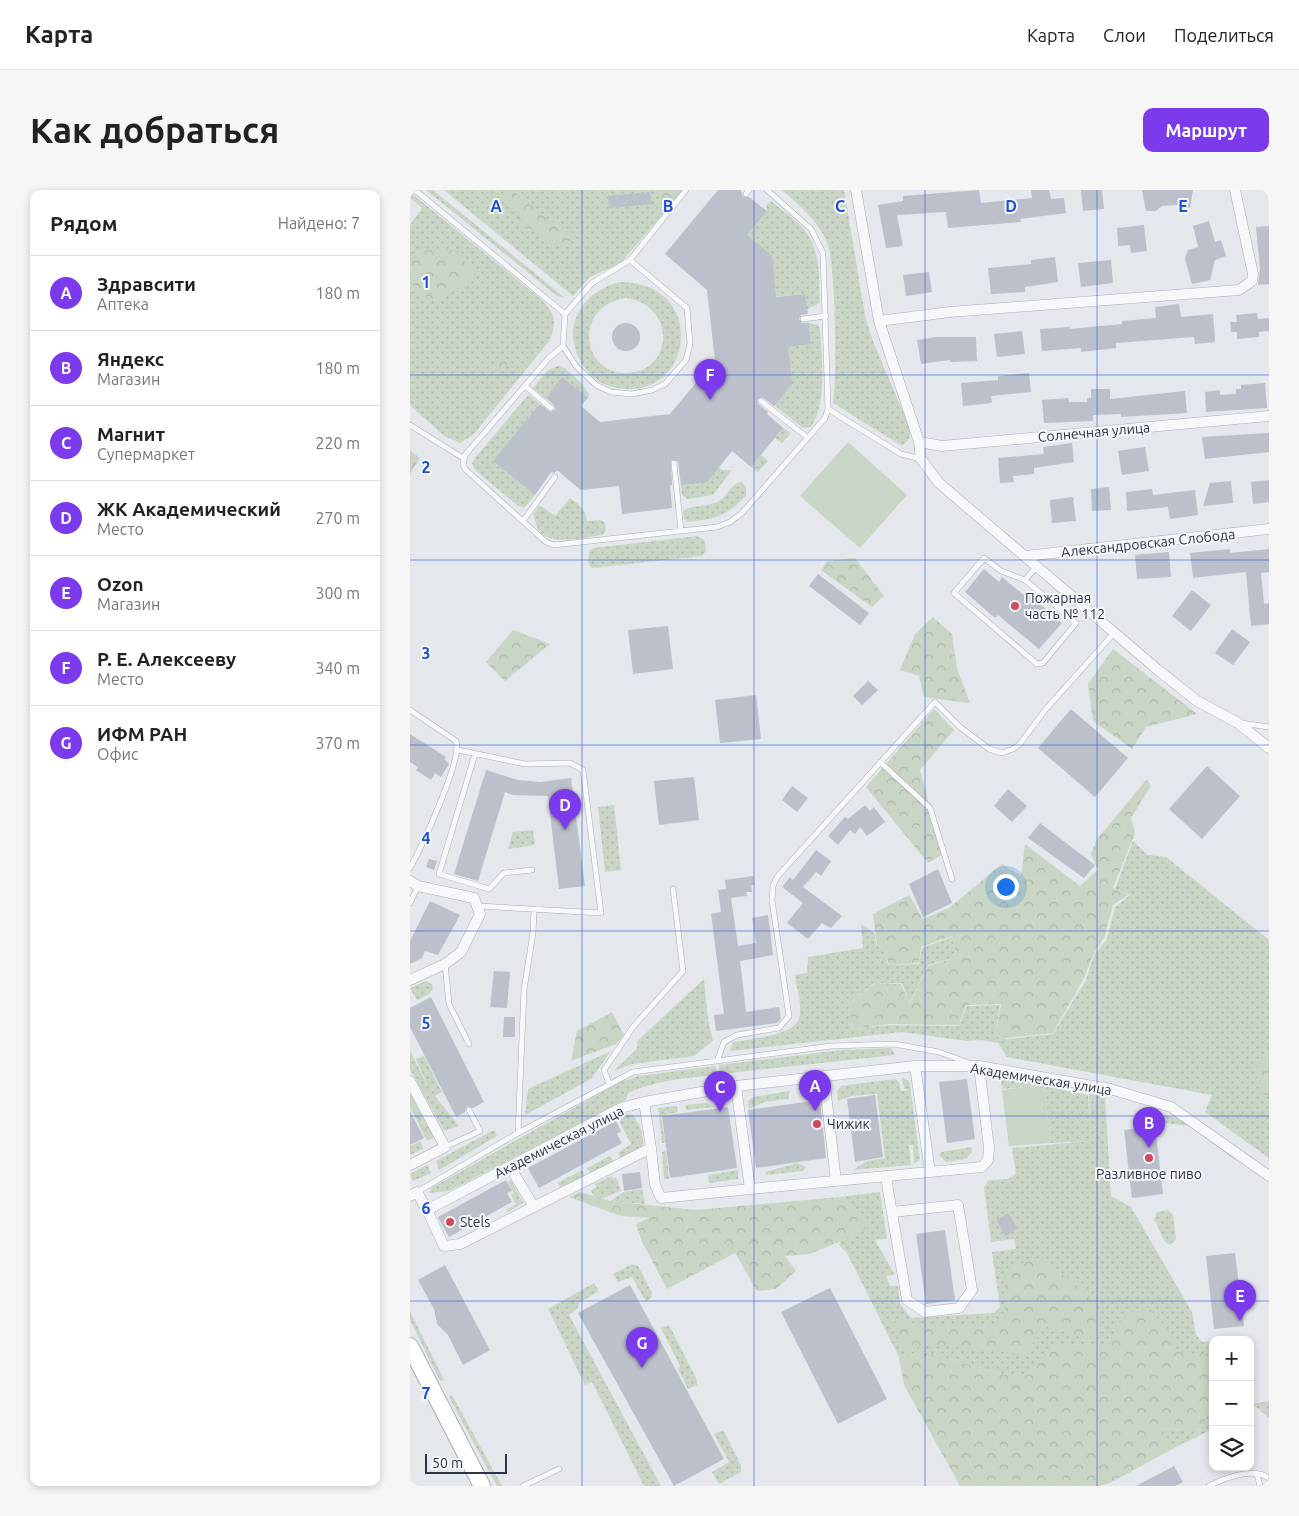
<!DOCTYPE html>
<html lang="ru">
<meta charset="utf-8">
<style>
body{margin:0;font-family:Ubuntu,sans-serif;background:#f6f6f6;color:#222}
.controls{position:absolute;right:15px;bottom:15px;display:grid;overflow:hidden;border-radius:10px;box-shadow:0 2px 8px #0003}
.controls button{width:45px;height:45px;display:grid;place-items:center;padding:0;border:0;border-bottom:1px solid #e0e0e0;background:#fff;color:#222;font:25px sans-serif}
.scale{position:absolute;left:15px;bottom:12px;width:82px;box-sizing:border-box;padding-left:5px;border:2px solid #2b3445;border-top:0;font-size:14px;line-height:18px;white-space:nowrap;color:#2b3445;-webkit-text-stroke:4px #f4f6f9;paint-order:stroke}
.you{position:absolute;left:595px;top:696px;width:18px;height:18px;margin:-12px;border:4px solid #fff;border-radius:50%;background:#1a73e8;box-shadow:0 0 0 8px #1a73e833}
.badge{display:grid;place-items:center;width:32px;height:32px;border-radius:50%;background:#7c3aed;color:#fff;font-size:16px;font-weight:700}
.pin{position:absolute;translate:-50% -41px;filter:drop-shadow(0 1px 2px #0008)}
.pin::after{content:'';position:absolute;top:26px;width:18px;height:15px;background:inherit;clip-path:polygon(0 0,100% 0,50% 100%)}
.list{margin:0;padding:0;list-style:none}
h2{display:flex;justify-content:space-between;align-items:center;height:65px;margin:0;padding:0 20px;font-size:21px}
h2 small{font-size:16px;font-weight:400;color:#767676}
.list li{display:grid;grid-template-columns:32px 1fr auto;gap:15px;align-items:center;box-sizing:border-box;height:75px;padding:0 20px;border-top:1px solid #e0e0e0}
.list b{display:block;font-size:19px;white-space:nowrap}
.list p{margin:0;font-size:16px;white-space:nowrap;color:#767676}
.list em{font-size:16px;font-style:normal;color:#767676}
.icon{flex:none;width:28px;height:28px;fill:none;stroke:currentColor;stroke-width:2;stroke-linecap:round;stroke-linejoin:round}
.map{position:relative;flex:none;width:859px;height:1296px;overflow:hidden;border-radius:10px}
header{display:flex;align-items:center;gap:30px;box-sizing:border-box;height:70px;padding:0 25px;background:#fff;border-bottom:1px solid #e0e0e0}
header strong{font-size:24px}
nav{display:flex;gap:28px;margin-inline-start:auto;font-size:18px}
.intro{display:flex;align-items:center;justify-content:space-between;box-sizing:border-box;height:120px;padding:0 30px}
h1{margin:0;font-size:35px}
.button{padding:12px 22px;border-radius:10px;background:#7c3aed;color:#fff;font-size:18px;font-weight:700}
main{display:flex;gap:30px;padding:0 30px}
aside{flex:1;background:#fff;border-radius:10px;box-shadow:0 2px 8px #0003}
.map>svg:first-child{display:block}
</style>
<header>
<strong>Карта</strong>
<nav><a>Карта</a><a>Слои</a><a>Поделиться</a></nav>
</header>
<div class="intro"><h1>Как добраться</h1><a class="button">Маршрут</a></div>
<main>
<aside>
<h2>Рядом<small>Найдено: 7</small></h2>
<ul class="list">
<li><span class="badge">A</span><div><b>Здравсити</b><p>Аптека</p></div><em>180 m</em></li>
<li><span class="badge">B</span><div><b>Яндекс</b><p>Магазин</p></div><em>180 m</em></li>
<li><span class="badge">C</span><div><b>Магнит</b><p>Супермаркет</p></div><em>220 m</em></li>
<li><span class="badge">D</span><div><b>ЖК Академический</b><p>Место</p></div><em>270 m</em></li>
<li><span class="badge">E</span><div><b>Ozon</b><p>Магазин</p></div><em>300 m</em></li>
<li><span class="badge">F</span><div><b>Р. Е. Алексееву</b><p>Место</p></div><em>340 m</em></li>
<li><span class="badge">G</span><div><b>ИФМ РАН</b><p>Офис</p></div><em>370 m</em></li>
</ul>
</aside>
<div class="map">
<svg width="859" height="1296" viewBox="0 0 859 1296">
<defs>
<pattern id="grass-dots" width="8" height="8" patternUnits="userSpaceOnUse" patternTransform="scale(1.25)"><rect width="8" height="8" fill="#c9d6c5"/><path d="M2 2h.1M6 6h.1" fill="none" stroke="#adb8ab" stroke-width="1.8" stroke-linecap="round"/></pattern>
<pattern id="forest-crowns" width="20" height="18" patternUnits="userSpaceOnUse" patternTransform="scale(1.25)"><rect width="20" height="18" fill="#c9d6c5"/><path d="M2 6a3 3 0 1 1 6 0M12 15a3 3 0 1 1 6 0" fill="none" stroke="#adb8ab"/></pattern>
</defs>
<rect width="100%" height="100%" fill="#e4e7ec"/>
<path fill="url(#grass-dots)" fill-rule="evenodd" d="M16 0H23L155 108 147 106Z
M34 0H273L211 73 180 87 163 106Z
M372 0H434L455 125 462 149 499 236 500 248 492 256 423 213C427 189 426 72 417 52 407 30 390 16 372 0Z
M0 2 132 110C145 125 147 131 140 150L63 245 50 253 34 246 0 215V35L12 18 0 8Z
M361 11C371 19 382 27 391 36 411 56 409 87 410 113L397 119 395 104 360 107 331 52 357 21 356 16Z
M210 92C296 92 285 204 215 199 201 198 187 193 178 182 148 146 166 103 210 92ZM217 108C268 116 263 185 214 183 169 181 165 114 217 108Z
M399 133 408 135 410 140C412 167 417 214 401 237L393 238 364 215 365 158 401 154Z
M150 175C162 184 171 191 179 204L178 208 152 188 135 209 123 198 138 180Z
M118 205 130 214 84 271 125 305 115 317 108 316 65 280 62 274 65 268Z
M373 238 381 243 372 253 365 248Z
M351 265 358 271 348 282 341 277Z
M309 277 312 280H322L303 305 278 309 272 305 271 295Z
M331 292 336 296V306C315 327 305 329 277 332L274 329 273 321C284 313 300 318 311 310 319 303 321 294 331 292Z
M160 308C170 315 175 319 177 331L191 330 195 333 196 340 192 345C174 347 140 358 128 339 126 335 125 328 123 324L130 315 145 326Z
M287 346 295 351 296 361 292 366 182 378 178 373 179 361 184 358Z
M204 615 211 680 195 682 188 617Z
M123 640 125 655 98 659 103 642Z
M723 651 738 665 756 667 859 750V968L795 922 802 905 597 867 588 853 571 850 557 851 492 842 320 861 323 852C339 849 380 846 388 831 394 819 386 797 385 785L397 783 398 767 453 758 451 734 465 744 466 755 474 759 478 775 509 774 512 758 542 747 547 767 518 775 500 813 492 793H464L439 814 442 839 479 835 549 836 557 816 590 815 585 846 598 849 643 844 676 790 684 765 697 749 705 717 720 705 705 699Z
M294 789 298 829 303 851 284 866 222 874 204 881 227 859V851Z
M16 791 22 794 23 799 19 804 7 810 0 798Z
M481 858 485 865 310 884 309 875 432 860Z
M0 860 19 899 6 869 14 866 32 902 25 906 49 936 34 941 0 879Z
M201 861 181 889 115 925 118 899Z
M306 876V885C277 888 245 890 218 903L216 910 39 1001 19 1003 21 998 210 892 228 886Z
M492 888 498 890 500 895 510 970 504 974 503 955H499L501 975 443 980 457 971 475 968 467 904 441 906 428 911 427 901 431 896 438 895 485 889 489 892 491 901 498 900 506 955 498 899H494Z
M597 888 634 895 592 899 591 891Z
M634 895 678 905 680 939 679 903 695 907 701 1006 721 1017 782 1122 786 1145 792 1152 800 1151 803 1155V1199L793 1195 802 1179 765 1162 712 1125 700 1158 663 1154 647 1156 616 1185H595L515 1162 489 1167 437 1063 429 1055 431 1051 459 1036 449 1022 429 1007 470 1002 477 1049 465 1050 485 1085 476 1086 480 1096H488L490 1114 501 1128 584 1123 590 1117 582 1062 606 1059 604 1049 581 1052 574 997 579 990 598 989 606 984 602 958 680 951 641 953Z
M380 901 378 909 354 912 339 919 338 911 343 907Z
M297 913 305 917 276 920 275 915Z
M267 916 268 922 251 926 255 953H252L248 918Z
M216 924 223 925C230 935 235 945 232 957L210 968 208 963 221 954 208 929Z
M753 925 775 929 827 967 825 970 779 936 754 933Z
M84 940 87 946 29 980 26 971Z
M11 951 13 959 0 965V956Z
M561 957 562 962 556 969 536 972 529 965 532 962Z
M256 961 259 989H254L252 962Z
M200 966 204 972 180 983 177 978Z
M387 973 396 977 393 981 356 985 355 982Z
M17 975 21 983 3 991 0 984Z
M172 980 175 986 150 997 147 993Z
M328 980V989L299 993 298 985Z
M202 986 203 989 206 987 211 1001 186 1011 181 1000 199 991 186 997 185 994Z
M101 990 113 1013 98 1022 96 1020 106 1014 101 1005 104 1003 98 992Z
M232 999 235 1014 200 1011 214 1002Z
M758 1020 763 1025 766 1049 760 1055 755 1052 744 1029 747 1022Z
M222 1074 228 1076 242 1103V1107L236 1112 222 1087 208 1092 203 1084Z
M184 1093 189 1101 169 1113 168 1118 159 1125 251 1296H234L182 1192 175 1195 138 1119Z
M0 1121 34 1190H35L30 1191 0 1130Z
M259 1135 287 1190V1195L278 1199 268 1179 270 1176 251 1138Z
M42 1205 92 1296H87L39 1207Z
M859 1211V1228L843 1214Z
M803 1214V1239L766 1257 747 1238 788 1241Z
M313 1240 331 1275V1282L309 1294 302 1282 319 1272 304 1244Z"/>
<path fill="url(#forest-crowns)" d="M95 0H102L137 29 166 45 155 55 140 56 131 43 111 35 107 25 90 9Z
M245 0H270L254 18Z
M34 59 46 61 66 84 39 105 25 112C0 98 0 96 0 67L10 61Z
M85 174a6 6 0 1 1 12 0a6 6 0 1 1-12 0Z
M0 260 10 268 0 284Z
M445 368 474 406 462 417 411 380 417 371Z
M523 427 542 444 547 478 560 513 514 507 509 486 490 480 505 444Z
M103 440 140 454 95 491 76 472Z
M703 459 787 524 736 537 722 559 683 531 678 494Z
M524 519 544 540 510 580 532 665 518 673 456 597Z
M737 589 741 596 721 628 725 643 703 698 718 705 703 715 694 748 684 763 673 790 643 843 597 848 585 846 591 814 556 815 549 835 479 834 442 839 439 814 465 793 491 794 500 814 518 776 547 767 542 746 511 757 509 773 479 775 474 759 467 755 463 724 499 705 513 729 539 718 592 674 611 686 615 654 670 696 688 680 681 664 687 649Z
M202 822 214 845 206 854 161 871 167 841Z
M859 861V907L851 902 846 879Z
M0 896 25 947 17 951 0 917Z
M170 1002 200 1011 285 1020 429 1007 449 1022 460 1036 431 1051 400 1064 375 1066 386 1081 366 1099 347 1101 325 1063 257 1099 232 1052 226 1034 239 1028 211 1026 159 1007Z
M628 1068 660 1089 686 1114 692 1138 686 1151 637 1137 613 1164 512 1154 500 1164 490 1154 481 1131 580 1137 595 1128V1079Z
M738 1117 762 1145 765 1162 801 1164 802 1179 793 1195 803 1199V1214L788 1241 748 1238 766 1257 700 1293 689 1296H550L494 1195 489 1167 515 1162 595 1185H616L647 1156 663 1154 699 1157 712 1125Z"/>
<path fill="#c9d6c5" d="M438 252 497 305 450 358 390 306Z
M634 895 641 953 599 956 592 900Z"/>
<path fill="#bbc0ca" d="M308 0H331L333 7H339L357 21 337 45 362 66 366 107 395 104 398 124 391 125 389 129 392 133H399L401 154 378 157 382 194 364 216 352 207 347 210 348 214 358 222 357 224 373 238 341 277 322 261 297 292 271 295 268 271 261 270 262 295 260 296 262 318 212 324 209 296 171 300 148 281 143 283 141 282 125 305 83 271 130 214 140 222 145 220 144 215 136 208 152 187 178 208 171 216 190 232 260 224 305 170 297 100 255 64Z
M569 0 571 13 622 8 621 0H639L641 9 654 8 656 23 610 29 611 32 538 38 536 22 487 25 493 56 476 58 468 15 493 11V6Z
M671 0H692L694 19 673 21Z
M732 0H783L780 18 765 15 752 16 746 21H736Z
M240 2 242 14 199 18 198 6Z
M799 31 805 52 811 50 816 66 805 70 800 90 782 94 775 69 778 60 788 57 783 36Z
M734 35 737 61 721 63 720 55 708 56 707 38Z
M859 36V94L848 95 850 79 846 37Z
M645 67 648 92 615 97V102L581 104 578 78 621 74V70Z
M701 70 703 93 671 97 668 73Z
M519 82 522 102 496 106 493 85Z
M769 114 771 127 803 124 805 152 785 154 784 147 706 153V158L671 162V158L632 161 630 139 660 137V139L712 134V131L746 128 745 117Z
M847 123 848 129 859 128V141L849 142V147L827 149V142H821L820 132H827L826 125Z
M202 147a14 14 0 1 1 28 0a14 14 0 1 1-28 0Z
M612 141 615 164 587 167 584 144Z
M527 147H566L567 171 540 172V170L511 174 507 150Z
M619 183 621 202 581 206 582 213 553 216 551 193 588 190V186Z
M855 193 857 218 796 222 795 202 810 200V205L826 204V199H831V195Z
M681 199H700V209L775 201 777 223 711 227V224L683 225V231L634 233 632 210 658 208 659 212H677V208H681Z
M859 243V262L795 269 792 247Z
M662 253 664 272 624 278V284L603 286 604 292 590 293 588 268 634 264 633 257Z
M735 257 739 281 712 285 708 261Z
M859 290V312L843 314 841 292Z
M821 291 823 313 793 316 800 293Z
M699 297 701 320 682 321 681 299Z
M742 299 743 305 785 300 788 325 760 329 758 317 717 321 716 302Z
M663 307 666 331 642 333 640 310Z
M820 359V363L859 359V382L851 383 854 414 859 413V434L841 436 836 382 783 388 780 363Z
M759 362 761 387 727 389 725 365Z
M574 379 589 392 592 387 615 406 617 403 652 433 629 459 588 425 585 428 555 402Z
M408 384 459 423 450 435 399 396Z
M782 400 801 415 781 441 762 426Z
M258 436 263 479 223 484 218 440Z
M822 439 840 452 823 475 805 463Z
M458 491 468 500 452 515 443 506Z
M346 505 351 549 310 553 305 510Z
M661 519 718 568 685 607 628 558Z
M0 544 36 567 34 569 39 574 31 587 25 583 21 590 6 580 8 577 0 572Z
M797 576 830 606 792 649 759 619Z
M76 580 108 590 130 592 161 588 175 696 149 699 138 606 103 605 95 602 68 691 44 684Z
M284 587 289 630 249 635 244 591Z
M382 596 398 608 387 622 372 610Z
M598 599 617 616 602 632 584 616Z
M455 615 460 621 464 617 475 632 457 646 450 637 445 644 440 640 428 655 418 646 435 627 438 629Z
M630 633 685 675 674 688 618 648Z
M406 660 421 671 411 686 406 682 393 697 432 726 421 738 412 733 398 749 377 733 393 713 372 697 380 687 383 690Z
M19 669 27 671 24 680 16 677Z
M528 679 542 713 513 727 499 694Z
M343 686 345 695H341L342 702H336L337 706 321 708 328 756 346 753 342 728 358 725 363 765 330 771 336 822 369 817 371 829 367 833 306 841 304 825 314 824 301 724 311 722 308 700 316 699 315 690Z
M20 711 50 725 28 765 15 761 12 768 0 774V751Z
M84 781 100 782 97 818 80 817Z
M21 807 74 912 63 918 57 916 55 922 46 927 0 837V818Z
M94 827H105V847H93Z
M557 889 565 949 537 953 529 892Z
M465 905 473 967 445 972 437 909Z
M410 910 416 968 346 978 338 920Z
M318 917 327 978 260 988 252 926Z
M0 921 14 948 0 955Z
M206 931 211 941 207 944 212 953 129 998 118 978Z
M745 936 753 1004 722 1008 714 940Z
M230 982 232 998 214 1001 212 984Z
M96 990 102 1001 97 1003 102 1012 39 1047 28 1027Z
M598 1023 608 1039 596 1046 586 1030Z
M535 1040 545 1110 516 1114 506 1044Z
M825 1063 834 1136 804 1139 796 1066Z
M35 1075 80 1160 53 1175 38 1145 27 1134 24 1119 8 1090Z
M220 1095 314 1269 264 1296 168 1123Z
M420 1098 477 1209 428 1234 371 1122Z
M764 1276 773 1292 765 1296H726Z"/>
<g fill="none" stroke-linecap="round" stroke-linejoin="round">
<defs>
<path id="lane" d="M5 0 155 124
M336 4 339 0
M220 70 277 118 280 154 276 170 255 194 242 200 222 204 201 202 186 195 166 176 153 156 155 124 182 93 220 70 276 0
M393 129 416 126
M153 156 138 169 55 265 53 275 56 280 136 352 144 355 307 337 320 332 332 323 415 228 418 219 413 63 401 39 357 0
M115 196 141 218
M351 211 398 248
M418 219 491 264 511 269
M0 235 53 268
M264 273 271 341
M113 331 145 287
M574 368 591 381 615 390 666 433 633 473 627 474 544 403Z
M615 390 626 377
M0 520 46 551C53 569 11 658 0 678
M831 533 859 537
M48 560 115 574 160 573 173 580 191 723 69 716
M65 564 29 684 79 699 94 683 122 680
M470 572 520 618 542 689
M0 713 8 696
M35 774 39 814 59 854
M307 871 314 852 327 845 369 838 379 826 362 710 363 696 367 687 525 512 550 537 579 559 592 563 603 559 609 555 636 519 704 443
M199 893 194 880 223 837 273 781 263 699
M108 943 114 800 123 743 124 719
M35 957 70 941 59 920
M7 1002 108 943 223 882 421 856 484 854 529 862 559 873
M847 1284 850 1296
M113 1296 149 1279
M799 1296C814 1288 843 1277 859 1288"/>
<path id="street" d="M446 0 469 131 509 252 511 269 529 293 748 480 787 511 828 533 859 558
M469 131 540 122 829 100 842 91 843 84 825 0
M509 252 532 256 859 226
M616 366 859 339
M0 691 8 696 64 708 70 724 51 762 35 774 0 790
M505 876 520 982
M414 887 426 991
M0 891 35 957 0 975
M326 896 340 999 572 977 578 970 579 958 569 876
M241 958 245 995 251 1008 340 999
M100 977 124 1017
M476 986 478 1000 497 1110 515 1122 549 1118 562 1100 548 1015 482 1022
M0 1006 7 1002 17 1020 211 918 234 912 326 896 505 876H569L700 899 761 917 859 986
M17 1020 34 1056 50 1054 241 958 234 912"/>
<path id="primary" d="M0 1156 72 1296"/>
</defs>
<use href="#lane" stroke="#a9aeb7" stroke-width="6"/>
<use href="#street" stroke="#a9aeb7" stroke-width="11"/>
<use href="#primary" stroke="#a3abb8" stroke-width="18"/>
<use href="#lane" stroke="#f7f8fa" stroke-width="5"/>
<use href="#street" stroke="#f7f8fa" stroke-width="10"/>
<use href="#primary" stroke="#fff" stroke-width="16"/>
</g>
<path fill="none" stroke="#1d4ed8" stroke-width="1" stroke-opacity="0.55" d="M172 0V1296M344 0V1296M515 0V1296M687 0V1296M0 185H859M0 370H859M0 555H859M0 741H859M0 926H859M0 1111H859"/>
<g fill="#d1495b" stroke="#f4f6f9" stroke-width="2">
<circle cx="605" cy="416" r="5"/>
<circle cx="407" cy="934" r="5"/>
<circle cx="739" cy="968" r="5"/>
<circle cx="40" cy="1032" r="5"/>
</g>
<g text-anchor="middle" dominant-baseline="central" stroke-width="4" stroke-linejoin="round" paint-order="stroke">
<g font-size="14" fill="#2b3445" stroke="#f4f6f9">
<text transform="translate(684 242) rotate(-5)">Солнечная улица</text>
<text transform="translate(738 353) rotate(-6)">Александровская Слобода</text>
<text transform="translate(631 889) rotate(9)">Академическая улица</text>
<text transform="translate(149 952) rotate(-27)">Академическая улица</text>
</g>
<g font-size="14" fill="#2b3445" stroke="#f4f6f9" text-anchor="start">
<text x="615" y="408">Пожарная<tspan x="615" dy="16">часть № 112</tspan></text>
<text x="417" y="934">Чижик</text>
<text x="739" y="984" text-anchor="middle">Разливное пиво</text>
<text x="50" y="1032">Stels</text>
</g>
</g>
<g font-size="16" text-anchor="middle" font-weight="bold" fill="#1d4ed8" stroke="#f4f6f9" stroke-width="4" stroke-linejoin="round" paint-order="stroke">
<text x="86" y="22">A</text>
<text x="258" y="22">B</text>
<text x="430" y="22">C</text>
<text x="601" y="22">D</text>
<text x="773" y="22">E</text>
<text x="16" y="98">1</text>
<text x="16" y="283">2</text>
<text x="16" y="469">3</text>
<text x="16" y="654">4</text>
<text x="16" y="839">5</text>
<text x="16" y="1024">6</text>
<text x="16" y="1209">7</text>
</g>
</svg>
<div class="controls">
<button>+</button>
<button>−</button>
<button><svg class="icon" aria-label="layers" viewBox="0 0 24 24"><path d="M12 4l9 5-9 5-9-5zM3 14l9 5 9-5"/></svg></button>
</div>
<div class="scale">50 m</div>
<div class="you"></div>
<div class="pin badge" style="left:405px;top:921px">A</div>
<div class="pin badge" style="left:739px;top:958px">B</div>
<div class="pin badge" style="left:310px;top:922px">C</div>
<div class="pin badge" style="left:155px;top:640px">D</div>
<div class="pin badge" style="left:830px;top:1131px">E</div>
<div class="pin badge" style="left:300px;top:210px">F</div>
<div class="pin badge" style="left:232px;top:1178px">G</div>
</div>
</main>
